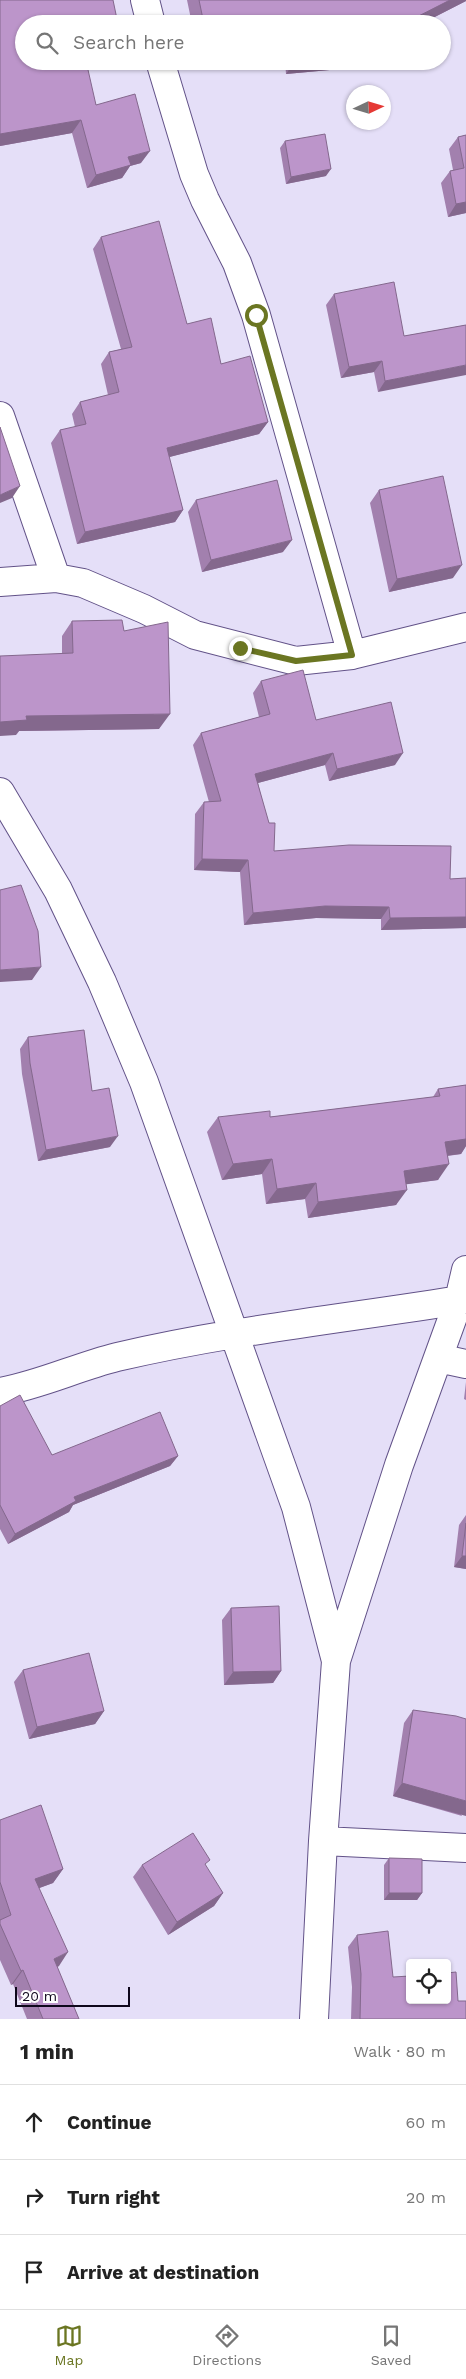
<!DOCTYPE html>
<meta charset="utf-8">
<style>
body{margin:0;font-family:"Work Sans",sans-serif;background:#f6f6f6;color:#222}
.controls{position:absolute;right:15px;bottom:15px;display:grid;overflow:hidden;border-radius:5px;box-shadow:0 1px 4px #0004}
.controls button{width:45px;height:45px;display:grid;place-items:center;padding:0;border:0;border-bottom:1px solid #e0e0e0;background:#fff;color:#222;font:25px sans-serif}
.compass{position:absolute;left:346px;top:85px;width:45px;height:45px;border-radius:50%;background:#fff;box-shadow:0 1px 4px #0004;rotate:86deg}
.scale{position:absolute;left:15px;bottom:12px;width:115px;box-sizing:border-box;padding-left:5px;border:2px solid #0e071b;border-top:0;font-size:14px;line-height:18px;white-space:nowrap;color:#0e071b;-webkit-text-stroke:4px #fff;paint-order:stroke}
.stop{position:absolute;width:15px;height:15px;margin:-11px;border:4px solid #6b7622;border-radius:50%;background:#fff}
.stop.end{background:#6b7622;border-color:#fff;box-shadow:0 1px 5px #0008}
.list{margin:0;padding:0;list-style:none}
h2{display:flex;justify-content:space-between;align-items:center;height:65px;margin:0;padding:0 20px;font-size:21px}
h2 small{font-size:16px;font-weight:400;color:#767676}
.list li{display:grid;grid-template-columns:32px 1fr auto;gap:15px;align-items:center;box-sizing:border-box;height:75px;padding:0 20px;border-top:1px solid #e0e0e0}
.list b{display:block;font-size:19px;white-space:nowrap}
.list em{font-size:16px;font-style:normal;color:#767676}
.icon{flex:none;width:28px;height:28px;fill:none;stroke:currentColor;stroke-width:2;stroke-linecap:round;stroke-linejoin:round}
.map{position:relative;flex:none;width:466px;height:2019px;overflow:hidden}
.search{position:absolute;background:#fff;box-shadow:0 1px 4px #0004;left:15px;right:15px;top:15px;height:55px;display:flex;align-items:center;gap:12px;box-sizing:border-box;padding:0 18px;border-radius:28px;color:#767676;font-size:19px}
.sheet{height:290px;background:#fff}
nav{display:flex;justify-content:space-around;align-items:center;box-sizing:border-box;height:70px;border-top:1px solid #e0e0e0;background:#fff;font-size:14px;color:#767676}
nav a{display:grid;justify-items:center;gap:2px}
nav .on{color:#6b7622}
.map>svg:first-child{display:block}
</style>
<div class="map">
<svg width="466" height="2019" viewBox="0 0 466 2019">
<rect width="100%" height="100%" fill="#e5dff8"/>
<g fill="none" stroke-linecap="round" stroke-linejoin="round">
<defs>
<path id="minor" d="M145 0 151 24
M160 61 194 174 205 200 237 263 256 315 352 655
M0 416 56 578
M0 582 56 578 83 583 144 609 195 635 296 661 352 655 466 627
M0 792 58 890 102 982 144 1082 296 1507 336 1661
M438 1358 466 1364
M0 1392C40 1385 77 1367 117 1357 232 1330 350 1318 466 1299
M323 1841 466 1848
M314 2019 323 1841 336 1661 399 1465 459 1300 466 1270"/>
</defs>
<use href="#minor" stroke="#625288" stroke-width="30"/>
<use href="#minor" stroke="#fff" stroke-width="28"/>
</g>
<path fill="#a280ae" d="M0 0 24 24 96 105 141 163 130 166 122 178 87 188 72 133 0 146Z
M187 0H466V1L421 24H192Z
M285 61H387L384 65 286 74Z
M466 135V213L448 217 441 183 450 171 453 170 449 149 458 137Z
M285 141 326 176 286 184 280 148Z
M101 237 187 324 221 364 268 422 259 434 169 457 183 510 175 522 77 544 51 443 60 430 75 427 72 414 80 402 108 395 101 364 109 352 121 349 93 249Z
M334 294 404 336 466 325 378 392 374 372 341 378 326 305Z
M379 490 453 578 389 592 370 503Z
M196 500 283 552 202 572 188 512Z
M72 621 124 631 159 729 19 731 16 735 62 653V636Z
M261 681 316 720 395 765 329 781 325 765 258 783 274 851 450 879 466 878V928L381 930V919L316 918 244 925 240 872 194 870 195 814 204 802H209L193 745 201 733 259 717 253 693Z
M28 1037 92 1091 110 1147 38 1161 22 1074 20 1049Z
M466 1085V1146L461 1154 448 1156 438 1180 406 1184 396 1205 308 1218 305 1199 266 1204 262 1174 222 1180 207 1132 218 1117H270L433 1097 438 1089Z
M466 1382V1400L464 1399Z
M0 1406 52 1455 178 1456 170 1466 73 1505 69 1512 8 1544 0 1529Z
M466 1515V1569L454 1567 459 1525Z
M231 1608 281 1671 273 1683 224 1685 222 1620Z
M23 1670 104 1711 95 1724 29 1739 14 1682Z
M413 1710 462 1816 393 1796 404 1723Z
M0 1820 63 1869 53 1883 39 1888 59 1966 57 1967 79 2019H27L13 1984 11 1985 0 1960Z
M389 1858 422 1893 417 1900H384V1865Z
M142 1865 223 1893 214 1906 168 1935 133 1877Z
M357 1935 393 1977 458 2001 466 2019H351L352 1987 348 1947Z"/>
<path fill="#84688d" d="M450 0H466V1L421 24H403Z
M295 61H387L384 65 286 74Z
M81 120 72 133 0 146V134Z
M150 151 141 163 130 166 122 178 87 188 96 175 128 157Z
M331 169 326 176 286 184 291 177Z
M466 202V213L448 217 456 204Z
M382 361 374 372 341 378 349 367Z
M466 365V375L378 392 385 381Z
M268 422 259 434 158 460 167 448Z
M20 486 12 498 0 503V495Z
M183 510 175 522 77 544 85 532Z
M292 540 283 552 202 572 211 560Z
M462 565 453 578 389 592 397 579Z
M170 714 159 729 19 731 16 735 0 736V722L26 716Z
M333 753 325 765 247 786 255 774Z
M403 753 395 765 329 781 337 769Z
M202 859 248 860 240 872 194 870Z
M325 906 389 907 381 919 316 918 244 925 253 913Z
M466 917V928L381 930 390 918Z
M41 967 32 980 0 982V970Z
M118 1136 110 1147 38 1161 46 1150Z
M466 1139V1146L461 1154 435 1157 445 1142Z
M272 1159 262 1174 222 1180 233 1164Z
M449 1164 438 1180 394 1186 404 1171Z
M316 1183 305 1199 266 1204 277 1189Z
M407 1190 396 1205 308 1218 318 1202Z
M178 1456 170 1466 73 1505 69 1512 8 1544 15 1534 74 1497Z
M462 1556H466V1569L454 1567Z
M281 1671 273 1683 224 1685 233 1672Z
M104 1711 95 1724 29 1739 37 1727Z
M402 1783 466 1801V1816L393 1796Z
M63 1869 53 1883 26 1893 35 1879Z
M223 1893 214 1906 168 1935 177 1922Z
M389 1893H422L417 1900H384Z
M68 1952 59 1966 44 1973 54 1959Z
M23 1970 13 1984 11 1985 21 1971Z"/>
<path fill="#bc95ca" stroke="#84688d" d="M0 0H113L118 24H24V61H86L96 105 135 94 150 151 128 157 131 165 96 175 81 120 0 134Z
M199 0H450L403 24H204Z
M325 134 331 169 291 177 285 141Z
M466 135V202L456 204 450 171 464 168 458 137Z
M159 221 187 324 211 318 221 364 250 356 268 422 167 448 183 510 85 532 60 430 86 424 80 402 119 392 109 352 132 347 101 237Z
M394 282 404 336 466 325V365L385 381 382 361 349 367 334 294Z
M0 427 20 486 0 495Z
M443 476 462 565 397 579 379 490Z
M277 480 292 540 211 560 196 500Z
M122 620 124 631 168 622 170 714 26 716 27 720 0 722V656L73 653 72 621Z
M303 670 316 720 391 702 403 753 337 769 333 753 255 774 269 823H275L274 851 349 845 451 846 450 879 466 878V917L390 918 389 907 325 906 253 913 248 860 202 859 204 802 221 801 201 733 270 714 261 681Z
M21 885 38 931 41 967 0 970V890Z
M84 1030 92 1091 109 1088 118 1136 46 1150 30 1063 28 1037Z
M466 1085V1139L445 1142 449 1164 404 1171 407 1190 318 1202 316 1183 277 1189 272 1159 233 1164 218 1117 270 1111V1117L440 1096 438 1089Z
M20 1395 52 1455 160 1412 178 1456 74 1497 76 1501 15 1534 0 1505V1406Z
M466 1523V1556H462Z
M279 1606 281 1671 233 1672 231 1608Z
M89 1653 104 1711 37 1727 23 1670Z
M413 1710 456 1716 466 1719V1801L402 1783Z
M41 1805 63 1869 35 1879 68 1952 54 1959 79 2019H43L23 1970 21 1971 0 1924V1920L11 1915 0 1882V1820Z
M193 1833 210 1860 205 1864 223 1893 177 1922 142 1865Z
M389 1858 422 1859V1893H389Z
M388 1931 393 1977 410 1976V2000H447V1973L456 1972 458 2001H466V2019H360L361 1974 357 1935Z"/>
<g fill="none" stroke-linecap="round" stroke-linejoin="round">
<path stroke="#6b7622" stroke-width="6" d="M240 648 296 661 352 655 256 315"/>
</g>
</svg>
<div class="controls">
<button><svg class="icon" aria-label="locate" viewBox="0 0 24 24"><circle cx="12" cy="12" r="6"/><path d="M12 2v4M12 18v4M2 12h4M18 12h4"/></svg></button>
</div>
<svg class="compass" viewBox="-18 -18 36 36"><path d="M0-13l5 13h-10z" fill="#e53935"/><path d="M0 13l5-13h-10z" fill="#767676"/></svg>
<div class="scale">20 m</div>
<div class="stop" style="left:256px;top:315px"></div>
<div class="stop end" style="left:240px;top:648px"></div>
<div class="search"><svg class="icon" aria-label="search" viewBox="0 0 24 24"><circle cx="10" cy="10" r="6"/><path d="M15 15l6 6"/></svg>Search here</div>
</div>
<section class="sheet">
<h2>1 min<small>Walk · 80 m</small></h2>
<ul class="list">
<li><svg class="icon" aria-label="ahead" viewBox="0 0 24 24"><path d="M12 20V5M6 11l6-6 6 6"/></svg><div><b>Continue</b></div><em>60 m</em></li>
<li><svg class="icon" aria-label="right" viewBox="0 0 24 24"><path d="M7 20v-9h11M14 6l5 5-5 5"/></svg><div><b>Turn right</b></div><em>20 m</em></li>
<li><svg class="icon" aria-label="arrive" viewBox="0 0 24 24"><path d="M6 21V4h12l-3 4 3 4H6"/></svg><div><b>Arrive at destination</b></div></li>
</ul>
</section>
<nav>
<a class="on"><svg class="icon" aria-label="map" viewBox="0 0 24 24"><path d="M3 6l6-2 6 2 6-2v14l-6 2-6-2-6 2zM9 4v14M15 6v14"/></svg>Map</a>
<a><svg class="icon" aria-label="directions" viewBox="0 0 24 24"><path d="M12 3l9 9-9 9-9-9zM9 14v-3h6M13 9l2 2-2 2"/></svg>Directions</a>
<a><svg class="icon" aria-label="saved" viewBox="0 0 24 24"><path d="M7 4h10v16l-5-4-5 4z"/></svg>Saved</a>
</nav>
